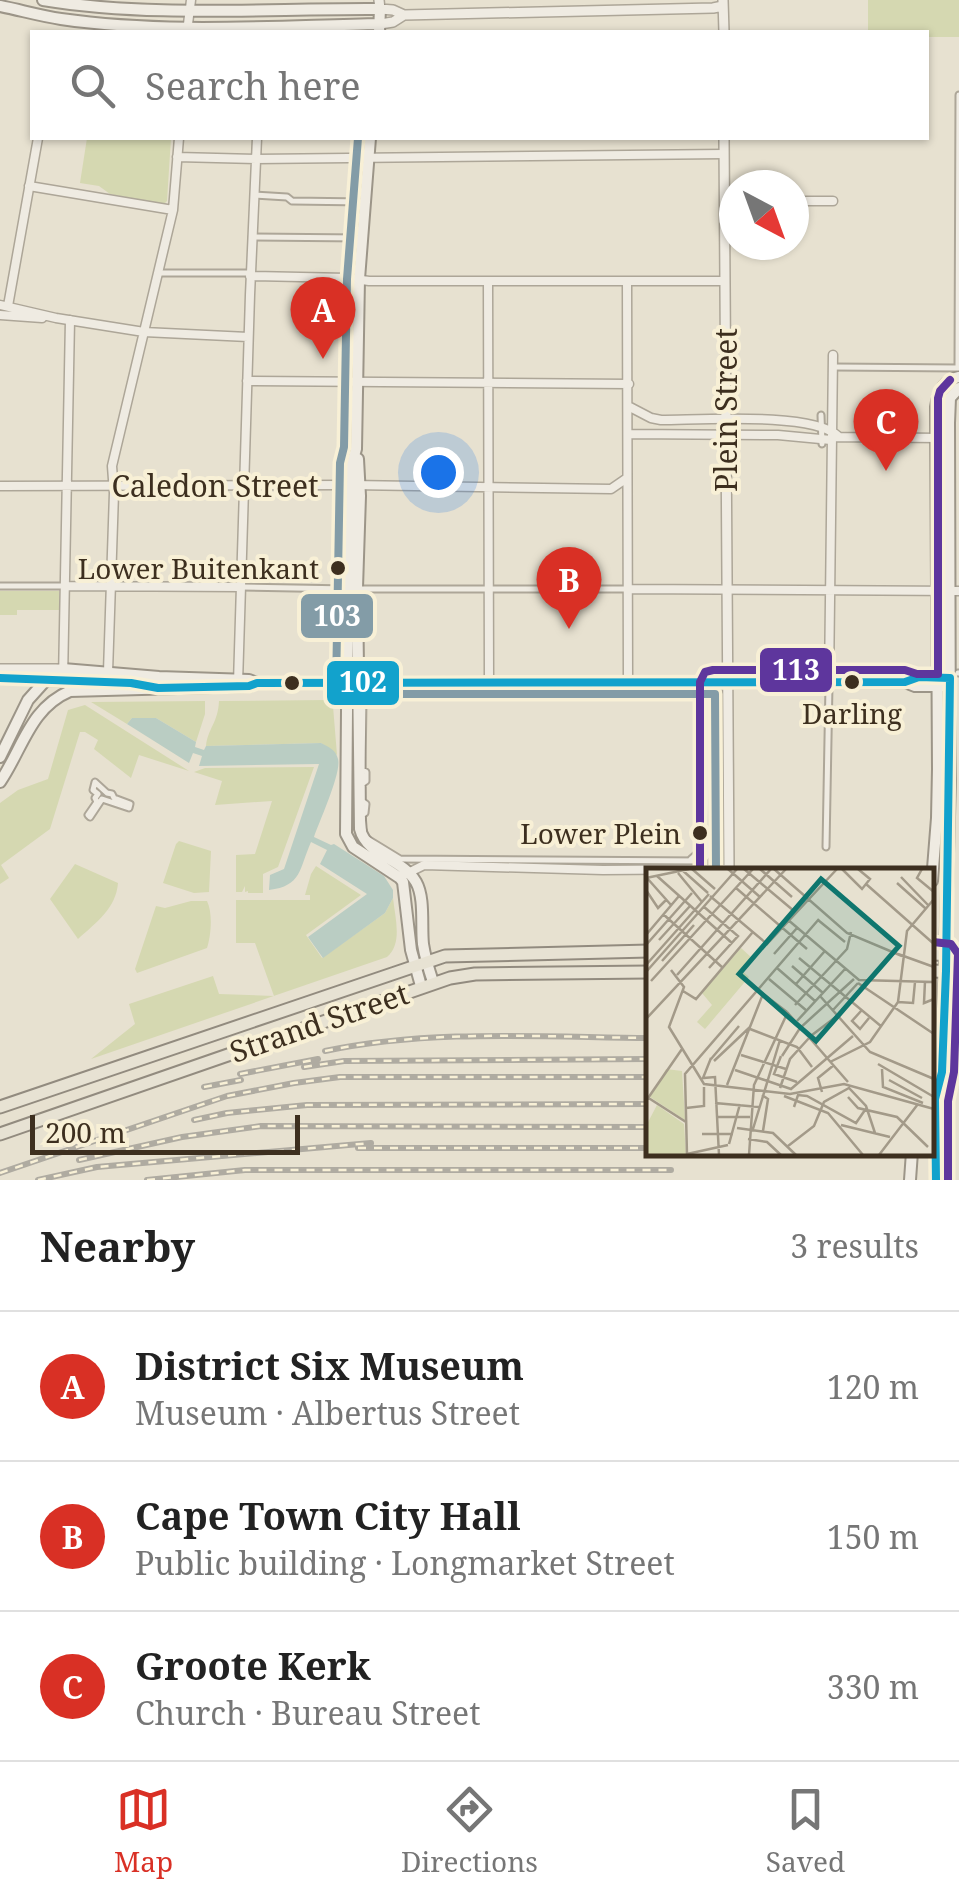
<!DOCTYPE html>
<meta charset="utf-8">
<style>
body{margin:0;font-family:"Noto Serif",serif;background:#f6f6f6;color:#222}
.compass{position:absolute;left:719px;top:170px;width:90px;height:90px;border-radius:50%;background:#fff;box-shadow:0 2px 8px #0004;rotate:139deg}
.scale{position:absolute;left:30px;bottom:25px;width:270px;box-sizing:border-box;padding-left:10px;border:5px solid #3d2f1f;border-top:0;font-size:28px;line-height:35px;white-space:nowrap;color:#3d2f1f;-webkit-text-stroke:8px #f8f0d6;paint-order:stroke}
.you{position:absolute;left:438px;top:472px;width:35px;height:35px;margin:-25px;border:8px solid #fff;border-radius:50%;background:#1a73e8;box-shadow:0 0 0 15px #1a73e833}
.badge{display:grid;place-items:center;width:65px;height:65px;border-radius:50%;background:#d93025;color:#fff;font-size:32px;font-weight:700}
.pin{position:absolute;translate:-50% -82px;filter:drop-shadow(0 2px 5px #0008)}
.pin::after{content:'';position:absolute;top:52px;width:35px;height:30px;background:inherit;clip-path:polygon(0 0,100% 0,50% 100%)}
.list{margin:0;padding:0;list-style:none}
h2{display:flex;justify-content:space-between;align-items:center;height:130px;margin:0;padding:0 40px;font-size:42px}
h2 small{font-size:32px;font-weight:400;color:#767676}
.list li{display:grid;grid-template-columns:65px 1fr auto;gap:30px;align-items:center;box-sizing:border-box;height:150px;padding:0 40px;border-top:2px solid #e0e0e0}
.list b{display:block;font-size:38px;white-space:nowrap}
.list p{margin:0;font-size:32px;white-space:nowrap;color:#767676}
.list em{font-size:32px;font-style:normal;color:#767676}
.icon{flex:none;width:55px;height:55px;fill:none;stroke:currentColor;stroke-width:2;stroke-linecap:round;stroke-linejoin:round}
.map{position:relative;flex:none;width:959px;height:1180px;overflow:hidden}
.search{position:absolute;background:#fff;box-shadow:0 2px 8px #0004;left:30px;right:30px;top:30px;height:110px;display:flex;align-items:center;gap:25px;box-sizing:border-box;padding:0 35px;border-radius:0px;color:#767676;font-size:38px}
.sheet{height:580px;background:#fff}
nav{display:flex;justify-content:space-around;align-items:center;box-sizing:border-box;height:140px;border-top:2px solid #e0e0e0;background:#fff;font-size:28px;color:#767676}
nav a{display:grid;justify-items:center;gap:5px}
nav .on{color:#d93025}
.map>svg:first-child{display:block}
</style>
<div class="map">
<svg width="959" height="1180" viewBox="0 0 959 1180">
<rect width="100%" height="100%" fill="#e7e1d0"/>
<path fill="#d5d8b1" d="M868 0H959V37H927L926 32H868Z
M87 138H171L167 201 164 204 110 194 99 186 80 183Z
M0 591H59L60 610H17V615H0Z
M328 700 333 706 337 755 321 743 206 746C208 728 218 723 219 701Z
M205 701V714L196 742 156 718H132L127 724 91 702Z
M85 705 189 771 139 755 131 778 94 749 98 740 85 732H80L50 829 1 865 9 878 0 884V803L18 790 48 779 68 710Z
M314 767 278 867 263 874V893H248V891L245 892V886L242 892H236V855L255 854 272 801 215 805 222 781 194 772 205 768Z
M179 841 211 851 209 892 194 893 163 883 176 844Z
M75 864 118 883C116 908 97 922 78 939L50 899Z
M316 866 361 895 306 935 322 958 385 913 393 898C395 918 403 943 387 957L91 1059 135 1024 129 1004 213 976 219 994 274 996 255 943H236V900H310V895H305L311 874Z
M191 901H207C213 913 211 936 207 948L137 973 135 969 156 906 165 908Z"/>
<path fill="#bacdc3" d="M132 718H156L196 742 195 747 204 750 206 746 321 743C329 747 336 750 338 759 342 772 319 822 314 837L331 845 334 844 384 876 393 890V898L385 913 323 958 308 937 367 894 320 864 327 850 311 842C299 869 302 886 269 890L270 875 284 869 319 764 199 766 202 756 193 753 189 763 127 724Z"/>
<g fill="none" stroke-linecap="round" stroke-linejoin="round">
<defs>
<path id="pedestrian" d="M254 195 287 197 292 201 364 202
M252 237 361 238
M158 273H250
M834 367 958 368 959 95
M821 415 822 444
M0 586H63
M241 587 348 589
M360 589H628
M958 673H959
M636 693H702L707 696 705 839 708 842 707 856 703 861 400 859 364 837 362 815 365 813 366 804 362 801V784L366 781V772L362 770 363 700 365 696 620 694 632 696Z
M95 782 107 793 112 794 114 798 130 804 129 808 102 799 90 817 88 815 97 802 95 798 98 794 93 790Z
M826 847 829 685
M691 859 708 844"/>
<path id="minor" d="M187 32 191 0
M177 157 256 159 724 154
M29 186 173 210
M794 201H833
M250 276 347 278 369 281H724
M488 281 489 682
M627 281 628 682
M0 305 56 318 144 332 248 337
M8 306 38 138
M0 315 42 318
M247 381 629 384
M628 406 651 418 661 420C700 420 812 412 838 436
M628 434 778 435 831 440
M835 437 941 438
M0 486 352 485 611 489 627 478
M66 586 241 587
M628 589 959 591
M108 672 114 493 112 466 173 210 179 138
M63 680 70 320
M829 682 833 355
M238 683 250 295 257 138
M404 875 424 865 603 870 729 869"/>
<path id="tertiary" d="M379 0 380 9 393 10 404 15
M723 0 724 32
M380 24 393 22 404 15 713 8 723 6
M724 138 729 870
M0 669H62
M0 678 46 680
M713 682V870"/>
<path id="secondary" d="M43 0C154 18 268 8 380 9L379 32
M0 6C20 10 41 16 61 19 166 34 274 26 380 24
M370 138 359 279 356 449 352 463 348 589 346 834 353 847 400 878 403 882 411 950 421 986
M358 459 360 496 357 588 360 829C367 856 402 858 416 882 425 898 421 925 423 944 425 957 429 970 433 982
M46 680 127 683
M905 682 919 677 944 678
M0 757 28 700 46 680 63 669 159 677 249 680 257 683 905 682 915 686H950
M0 782C23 748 30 708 70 691L249 686 256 683
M932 881 937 818 938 769 936 407C938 392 944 380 959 377
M910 1180 912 1152
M948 1180 942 1072 950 780 949 423 950 398 959 388"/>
<path id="primary" d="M932 954 959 955
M932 971 959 972
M0 1107 445 956 649 951
M0 1134 450 978 475 974 649 972"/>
</defs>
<use href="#pedestrian" stroke="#ada698" stroke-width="9"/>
<use href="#minor" stroke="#ada698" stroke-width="11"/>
<use href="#tertiary" stroke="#ada698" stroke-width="12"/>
<use href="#secondary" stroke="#9c9588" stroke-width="14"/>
<use href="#primary" stroke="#928b7f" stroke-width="15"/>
<use href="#pedestrian" stroke="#efebe2" stroke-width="5"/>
<use href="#minor" stroke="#efebe2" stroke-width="8"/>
<use href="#tertiary" stroke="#efebe2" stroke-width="9"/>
<use href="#secondary" stroke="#efebe2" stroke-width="10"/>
<use href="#primary" stroke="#e7e2d3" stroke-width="11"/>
<defs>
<path id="rail" d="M325 1051C431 1029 542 1037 649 1038
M304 1067 344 1061 649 1059
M240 1074 318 1059
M204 1087 241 1080
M194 1120 227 1113 307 1105 649 1104
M358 1148H649
M79 1160 182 1137 261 1126 649 1127
M0 1173 227 1096 294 1083 340 1077H649
M38 1180 97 1167 371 1143
M147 1180 245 1170H671"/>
</defs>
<use href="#rail" stroke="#afaba1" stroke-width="6"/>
<use href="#rail" stroke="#f8f0d6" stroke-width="2.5" stroke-dasharray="8" stroke-linecap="butt"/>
<defs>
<path id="bus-1" d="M0 678 131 683 158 688 249 686 257 683 905 682 919 677 950 678 946 971 942 1072 935 1099 936 1180"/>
<path id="bus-2" d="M358 138 347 279 344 447 340 463 336 688 341 693 347 694H715L716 870"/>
<path id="bus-3" d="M700 870V682L705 672 713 670H905L917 674H938V398L940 391 950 380
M933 942 951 944 958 954 954 1072 948 1101V1180"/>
</defs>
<use href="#bus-1" stroke="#f8f0d6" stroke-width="15"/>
<use href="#bus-2" stroke="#f8f0d6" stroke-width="15"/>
<use href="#bus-3" stroke="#f8f0d6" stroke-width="15"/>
<use href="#bus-1" stroke="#12a2cc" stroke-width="8"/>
<use href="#bus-2" stroke="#839ca7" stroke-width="8"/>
<use href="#bus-3" stroke="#5e369d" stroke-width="8"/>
</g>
<g fill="#3d2f1f" stroke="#f8f0d6" stroke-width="4">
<circle cx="338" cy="568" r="9"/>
<circle cx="852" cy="682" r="9"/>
<circle cx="292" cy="683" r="9"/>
<circle cx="700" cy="833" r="9"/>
</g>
<g text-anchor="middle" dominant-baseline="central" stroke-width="8" stroke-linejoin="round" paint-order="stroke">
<g font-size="28" fill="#3d2f1f" stroke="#f8f0d6" text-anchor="end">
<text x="319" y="568">Lower Buitenkant</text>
<text x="852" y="713" text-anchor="middle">Darling</text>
<text x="681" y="833">Lower Plein</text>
</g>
<g font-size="30" fill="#3d2f1f" stroke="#f8f0d6">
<text transform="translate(725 410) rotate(-90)">Plein Street</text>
<text x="215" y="485">Caledon Street</text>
<text transform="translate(319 1022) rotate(-19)">Strand Street</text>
</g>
</g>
<g transform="translate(646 868)">
<rect width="288" height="288" fill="#e7e1d0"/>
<path d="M95 80 106 90 95 102 103 109 59 161 51 154 66 137 56 125ZM20 201 36 203 39 252 4 229ZM11 237 38 256 40 287H0V258Z" fill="#d5d8b1"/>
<path fill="none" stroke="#a39a89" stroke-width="2.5" d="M35 1 62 25M46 1 69 21M82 1 114 29M98 1 148 43M114 1 146 29M128 1 201 65 256 88M196 1 216 21 224 11 212 1M276 1 271 10 288 24M32 5 56 34M11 8 86 75M255 9 282 37M0 10 43 1M1 10 25 37M251 15 279 40M220 16 288 76M90 20 161 81M0 22 12 40 20 32M64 28 121 76 191 1M57 38 92 68 63 100M17 46 77 100M141 51 213 112 288 114M172 52 199 74M0 67 33 28M13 72 44 38M0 77 46 25M128 86 151 60M252 86 288 99M153 90 236 159M16 93 48 57M0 97 63 26M146 98 177 125M131 100 169 133M25 102 38 119 23 159 58 216 144 226 198 216 288 241M0 104 91 1M31 107 125 1M123 111 161 143M5 113 107 1M279 113 278 135 288 131M212 115 288 166M150 116 178 84M37 123 50 131 106 65M116 125 141 144M174 128 224 184 288 211M252 134 267 135 269 114M149 137 201 81 205 64M187 142 212 115M215 143 206 153 214 161 223 150M141 144 202 214M0 151 140 1M151 153 199 101M104 161 151 179 166 199M166 167 191 148M95 187 140 201M135 188 128 206 151 214M136 188 154 160 208 111M65 190 57 210 69 209 73 287M65 191 93 158M68 193 104 159M184 194 224 174 252 134 261 63 288 31M232 196 288 229M236 201 237 219 277 235M89 202 145 221 207 168M243 212 276 230M81 217 117 126M134 220 144 191 163 170M176 224 172 210 188 197M116 227 122 231 117 263M138 228 182 245 217 287M1 229 40 254M202 229 212 240 251 249 282 279M0 233 36 181M69 235 113 239M148 239 152 227 161 228 210 255 219 242M40 240 58 238V219M70 249H104M195 257 244 269M91 260 127 265 150 287M107 261 134 172M56 266H87M102 271 121 274 135 287M83 276 94 236M142 278 168 258 178 234 203 220 220 238 229 265M41 286 82 277M41 287 39 206 173 51M103 287 108 217 140 148M233 287 272 236"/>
<path fill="#0f766e" fill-opacity="0.15" stroke="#0f766e" stroke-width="5" d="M175 11 253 78 170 173 93 106Z"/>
<rect width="288" height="288" fill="none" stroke="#3d2f1f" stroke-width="5"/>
</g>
<g stroke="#f8f0d6" stroke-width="4">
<rect x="299" y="592" width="76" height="48" rx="10" fill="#839ca7"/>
<rect x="758" y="646" width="76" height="48" rx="10" fill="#5e369d"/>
<rect x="325" y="659" width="76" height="48" rx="10" fill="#12a2cc"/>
</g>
<g font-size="28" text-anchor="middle" font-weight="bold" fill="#fff">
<text x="337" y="626">103</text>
<text x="796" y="680">113</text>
<text x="363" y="692">102</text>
</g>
</svg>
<svg class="compass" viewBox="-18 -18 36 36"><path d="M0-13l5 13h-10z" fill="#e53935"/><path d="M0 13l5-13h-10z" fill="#767676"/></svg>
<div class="scale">200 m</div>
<div class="you"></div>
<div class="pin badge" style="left:323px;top:359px">A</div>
<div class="pin badge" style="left:569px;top:629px">B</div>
<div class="pin badge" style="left:886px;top:471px">C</div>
<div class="search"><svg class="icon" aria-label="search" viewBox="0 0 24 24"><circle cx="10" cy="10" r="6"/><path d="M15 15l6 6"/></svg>Search here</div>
</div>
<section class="sheet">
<h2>Nearby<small>3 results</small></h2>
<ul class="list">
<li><span class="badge">A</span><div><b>District Six Museum</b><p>Museum · Albertus Street</p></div><em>120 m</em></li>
<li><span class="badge">B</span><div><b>Cape Town City Hall</b><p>Public building · Longmarket Street</p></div><em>150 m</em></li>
<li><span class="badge">C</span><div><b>Groote Kerk</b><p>Church · Bureau Street</p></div><em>330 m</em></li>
</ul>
</section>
<nav>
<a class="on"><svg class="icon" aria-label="map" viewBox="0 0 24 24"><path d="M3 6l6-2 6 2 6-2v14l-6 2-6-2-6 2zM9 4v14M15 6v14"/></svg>Map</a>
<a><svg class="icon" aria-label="directions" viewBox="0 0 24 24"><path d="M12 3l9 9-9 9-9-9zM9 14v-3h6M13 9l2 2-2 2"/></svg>Directions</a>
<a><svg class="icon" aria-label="saved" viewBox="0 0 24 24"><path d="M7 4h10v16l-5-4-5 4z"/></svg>Saved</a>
</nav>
